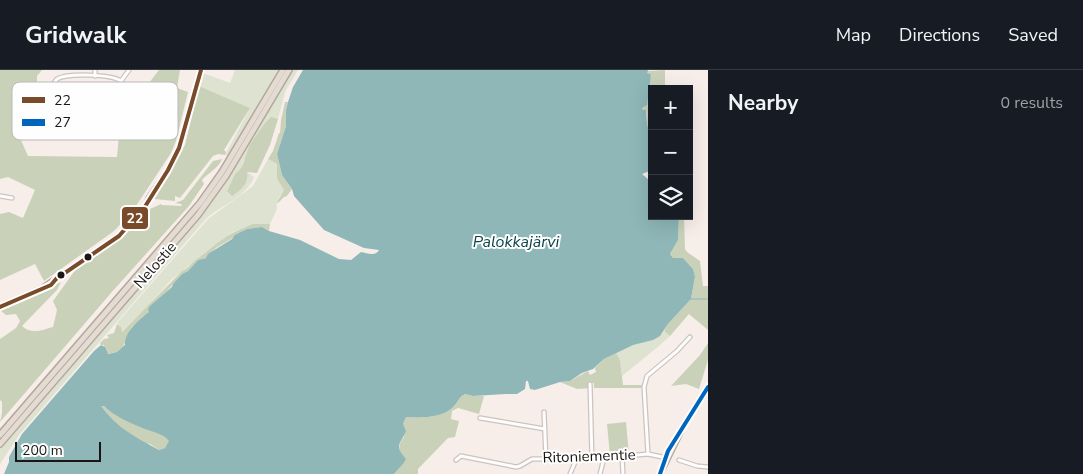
<!DOCTYPE html>
<meta charset="utf-8">
<style>
body{margin:0;font-family:"Nunito Sans",sans-serif;background:#20242c;color:#f1f3f6}
.controls{position:absolute;right:15px;top:15px;display:grid;overflow:hidden;border-radius:0px;box-shadow:0 5px 20px #0002}
.controls button{width:45px;height:45px;display:grid;place-items:center;padding:0;border:0;border-bottom:1px solid #363941;background:#171b24;color:#f1f3f6;font:25px sans-serif}
.scale{position:absolute;left:15px;bottom:12px;width:86px;box-sizing:border-box;padding-left:5px;border:2px solid #1b1613;border-top:0;font-size:14px;line-height:18px;white-space:nowrap;color:#1b1613;-webkit-text-stroke:4px #fefefe;paint-order:stroke}
.list{margin:0;padding:0;list-style:none}
h2{display:flex;justify-content:space-between;align-items:center;height:65px;margin:0;padding:0 20px;font-size:21px}
h2 small{font-size:16px;font-weight:400;color:#9ea1a6}
.icon{flex:none;width:28px;height:28px;fill:none;stroke:currentColor;stroke-width:2;stroke-linecap:round;stroke-linejoin:round}
.map{position:relative;flex:none;width:708px;height:404px;overflow:hidden}
header{display:flex;align-items:center;gap:30px;box-sizing:border-box;height:70px;padding:0 25px;background:#171b24;border-bottom:1px solid #363941}
header strong{font-size:24px}
nav{display:flex;gap:28px;margin-inline-start:auto;font-size:18px}
main{display:flex}
aside{flex:1;background:#171b24}
.map>svg:first-child{display:block}
</style>
<header>
<strong>Gridwalk</strong>
<nav><a>Map</a><a>Directions</a><a>Saved</a></nav>
</header>
<main>
<div class="map">
<svg width="708" height="404" viewBox="0 0 708 404">
<rect width="100%" height="100%" fill="#f7eee9"/>
<path fill="#dee2d1" d="M235 0H280L228 86 225 85 250 38 199 16 203 3 230 13Z
M292 0H298L285 22 278 49H276L244 90 242 97 235 104 227 121 247 102 254 107C247 127 219 136 205 150L19 365 0 394V378L210 134 243 83Z
M268 89 277 94V109L284 120C279 127 276 131 277 139L270 154H252L233 162 223 169 171 210 147 237 121 262V257L117 253 208 149 253 116Z
M664 261 670 266 659 276 622 306 620 290 616 283C622 280 628 276 635 274 646 271 657 271 664 261Z"/>
<path fill="#c9d2b9" d="M0 0H42L37 6V16L47 18V22L36 20 35 27 39 48 33 52 30 60 26 59 20 68 28 86 117 87 120 53H127V44H141L142 22 159 0H180L177 18 188 22 176 71 171 83 132 142 114 161 44 211 35 194 0 210V144L9 142 23 148 35 120 8 107 0 109Z
M665 0V19H652V72L647 54V45L646 40H643L642 38 651 4 647 3V1Z
M199 16 250 38 224 80 226 82 225 85 218 84 213 86 180 128 175 126V131L154 129 185 75Z
M285 32H288L286 40V56L277 84 282 105 292 119 287 126 284 127 278 133 277 132 284 120 277 109V94L268 89 273 81 279 63H280L281 50Z
M271 47 278 49 270 75 257 103 247 102C249 114 241 120 232 126L227 121 235 104 242 97 250 74 265 53Z
M222 89C219 98 208 103 202 110L204 114 189 136 111 223 0 352 2 343V332L0 330V269L16 258 20 251 16 244 6 245 0 240 61 212 57 220 22 256C32 265 42 260 53 257L57 240 53 231 76 199 122 166 150 139 161 134 162 135 182 136 181 134 175 133 183 130 213 91Z
M679 146H684L685 179 687 182 700 191 703 216H708V260L689 244 670 266 664 261 668 254 691 229 695 208 693 199 683 188H673L670 184 678 170Z
M252 154H270L269 161 262 157 247 159 216 178 206 188 198 190 188 201 182 204 149 242 142 247 132 257 123 277 117 282 106 284 104 275H101L100 273 104 269 109 268 107 265 114 263 117 254 121 257 122 262 182 201C189 198 191 193 197 189 206 183 214 175 223 169 232 162 242 159 252 154Z
M708 273V290L699 319 686 314 671 316 700 285Z
M616 283 620 290 623 315H643V318H594V313H591V318L577 319 560 312 570 311 588 301 590 305 596 302 595 298 604 289Z
M465 324 473 326H484L479 344 458 338 452 341 451 349 459 351 455 367 448 368 418 399V404H394L403 394C400 384 396 376 404 367L403 354 406 347C420 348 444 348 454 336 458 332 459 327 465 324Z
M100 336H104C123 354 152 355 170 371L165 378 159 380 150 374 143 373 127 362 108 346Z
M626 352 629 385 610 386 607 354Z"/>
<path fill="#8fb7b8" fill-rule="evenodd" d="M303 0H648L647 3 651 4 647 35 642 38 643 40H646L647 54 652 72 649 86 652 93V100L642 104 649 110 652 109V146H679L678 170 670 184 673 188H683L693 199 695 207 691 229 668 254 660 266 653 270 633 275 604 289 593 299 582 303 570 311 560 312 535 320 530 319 528 311H526L525 319 517 324H506L473 326 465 324C459 327 458 332 454 336 444 348 421 348 406 347L403 354 406 361C400 375 394 375 406 389L403 394 394 404H4L9 392V387L22 364 94 281 101 275 105 277 108 284 117 282 125 275C124 263 139 249 149 242L148 239 150 236 172 217 173 214 182 204 188 201 198 190 206 188 208 184 232 169 235 165 247 159 262 157 269 161 300 170 339 189 351 190 361 182C367 183 375 187 379 180L364 178 324 160 294 126 292 119 282 105 277 84 286 56V40L288 32 293 17ZM101 336H104C115 347 131 353 145 359 154 362 163 364 169 371L165 378 159 380C137 368 117 358 101 336Z"/>
<g fill="none" stroke-linecap="round" stroke-linejoin="round">
<path stroke="#8fb7b8" stroke-width="1" d="M691 229H708"/>
<defs>
<path id="minor" d="M95 6V0
M119 36H68L59 35 54 28 53 23 54 13 57 9C67 3 111 4 121 11
M28 64 34 66H117L121 11 129 0
M0 126 12 128
M590 314 592 389
M544 342 546 389
M480 348 545 359
M648 384 644 317 647 306 677 281 690 267
M622 386 623 404
M456 390 461 386 516 397 520 396 532 389H592L648 384 667 388
M679 390 697 396 708 397
M570 404 576 390
M600 404 603 392V388"/>
<path id="major" d="M146 135 149 128 168 100 179 78 201 0
M44 217 119 166 147 134
M0 237 45 217
M660 404 683 357 708 317"/>
<path id="highway" d="M0 365 200 133 222 102 283 0
M0 374 198 145 226 106 289 0"/>
</defs>
<use href="#minor" stroke="#cac4bf" stroke-width="5.5"/>
<use href="#major" stroke="#b4a89c" stroke-width="7"/>
<use href="#highway" stroke="#b4a89c" stroke-width="8"/>
<use href="#minor" stroke="#fefcfc" stroke-width="3"/>
<use href="#major" stroke="#eee9e3" stroke-width="4.5"/>
<use href="#highway" stroke="#e4dbd2" stroke-width="5"/>
<defs>
<path id="bus-1" d="M0 237 51 215 56 209 119 166 146 135 168 100 179 78 201 0"/>
<path id="bus-2" d="M660 404 668 381 708 317"/>
</defs>
<use href="#bus-1" stroke="#fefefe" stroke-width="8"/>
<use href="#bus-2" stroke="#fefefe" stroke-width="8"/>
<use href="#bus-1" stroke="#7a4b2a" stroke-width="4"/>
<use href="#bus-2" stroke="#0065bd" stroke-width="4"/>
</g>
<g fill="#1b1613" stroke="#fefefe" stroke-width="2">
<circle cx="88" cy="187" r="4.5"/>
<circle cx="61" cy="205" r="4.5"/>
</g>
<g text-anchor="middle" dominant-baseline="central" stroke-width="4" stroke-linejoin="round" paint-order="stroke">
<g font-size="15" fill="#1b1613" stroke="#fefefe">
<text transform="translate(155 195) rotate(-49)">Nelostie</text>
<text transform="translate(589 386) rotate(-2)">Ritoniementie</text>
</g>
<g font-size="16" font-style="italic" fill="#094347" stroke="#fefefe">
<text x="516" y="172">Palokkajärvi</text>
</g>
</g>
<rect x="12" y="12" width="166" height="58" rx="8" fill="#fefefe" stroke="#bab8b8" stroke-width="1"/>
<rect x="22" y="27" width="23" height="6" fill="#7a4b2a"/>
<rect x="22" y="49" width="23" height="7" fill="#0065bd"/>
<g font-size="14" fill="#1b1613">
<text x="54" y="35">22</text>
<text x="54" y="57">27</text>
</g>
<rect stroke="#fefefe" stroke-width="2" x="121" y="136" width="28" height="24" rx="5" fill="#7a4b2a"/>
<g font-size="14" text-anchor="middle" font-weight="bold" fill="#fff">
<text x="135" y="153">22</text>
</g>
</svg>
<div class="controls">
<button>+</button>
<button>−</button>
<button><svg class="icon" aria-label="layers" viewBox="0 0 24 24"><path d="M12 4l9 5-9 5-9-5zM3 14l9 5 9-5"/></svg></button>
</div>
<div class="scale">200 m</div>
</div>
<aside>
<h2>Nearby<small>0 results</small></h2>
<ul class="list">
</ul>
</aside>
</main>
